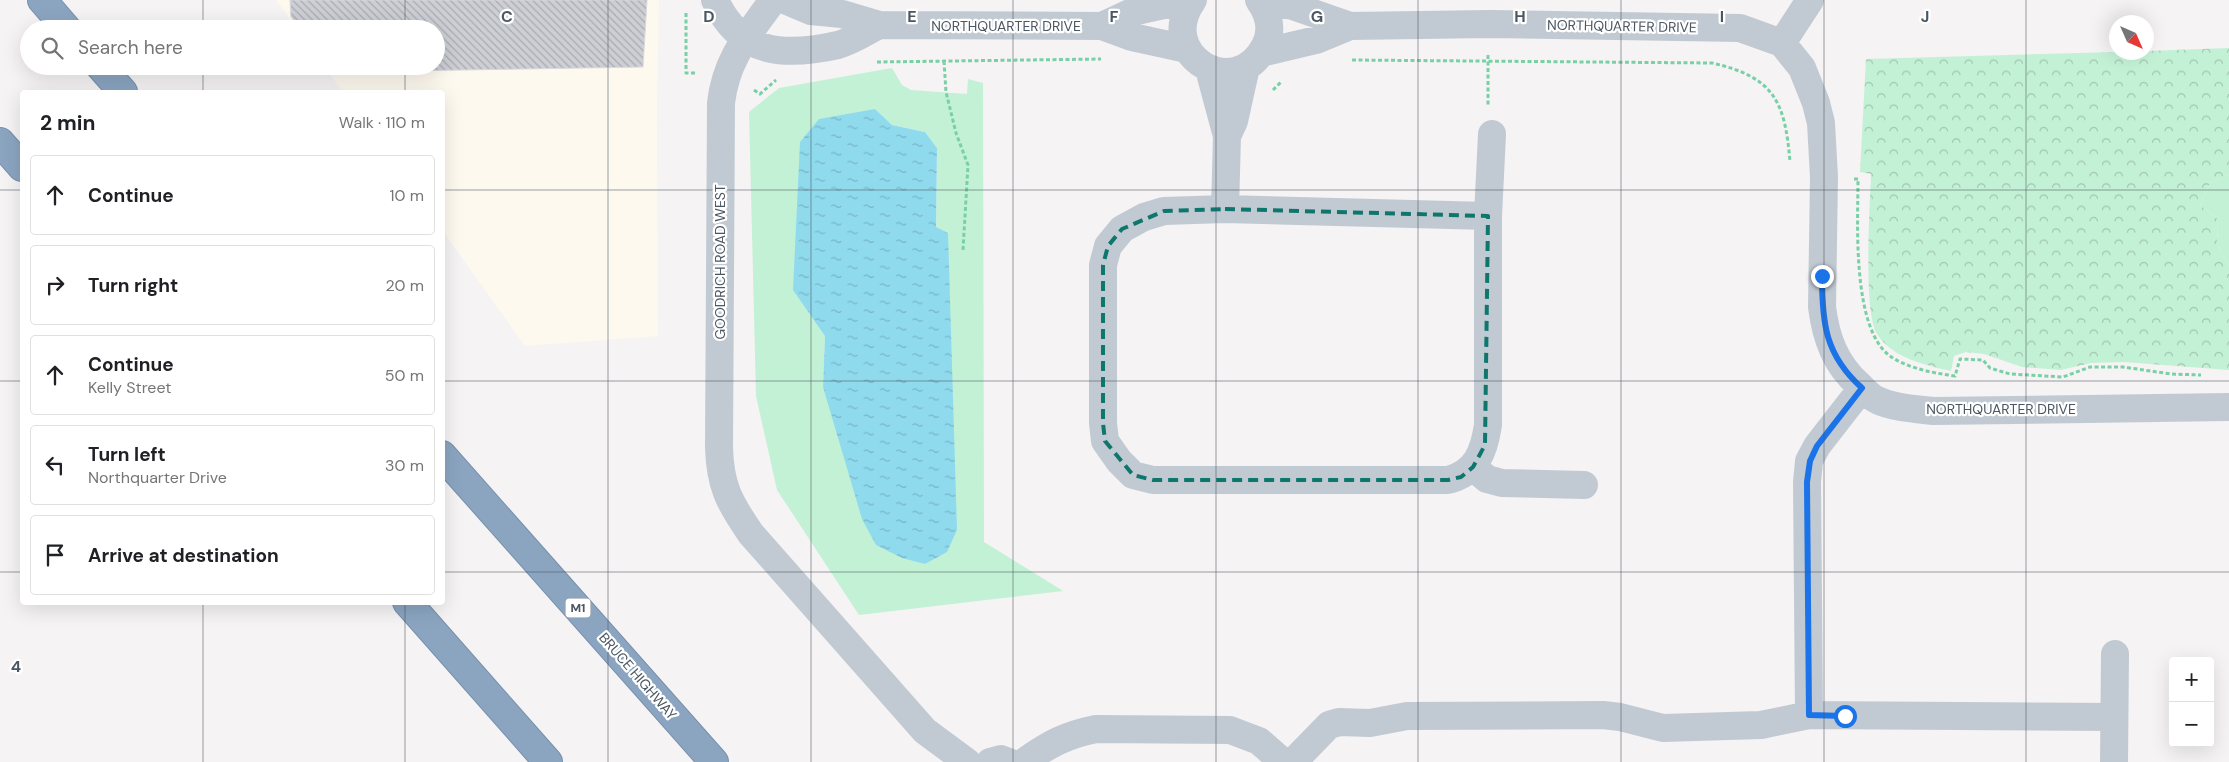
<!DOCTYPE html>
<meta charset="utf-8">
<style>
body{margin:0;font-family:"DM Sans",sans-serif;background:#f6f6f6;color:#202124}
.controls{position:absolute;right:15px;bottom:15px;display:grid;overflow:hidden;border-radius:5px;box-shadow:0 5px 20px #0002}
.controls button{width:45px;height:45px;display:grid;place-items:center;padding:0;border:0;border-bottom:1px solid #e0e0e0;background:#fff;color:#202124;font:25px sans-serif}
.compass{position:absolute;left:2109px;top:15px;width:45px;height:45px;border-radius:50%;background:#fff;box-shadow:0 5px 20px #0002;rotate:135deg}
.stop{position:absolute;width:15px;height:15px;margin:-11px;border:4px solid #1a73e8;border-radius:50%;background:#fff}
.stop.end{background:#1a73e8;border-color:#fff;box-shadow:0 1px 5px #0008}
.list{margin:0;padding:0;list-style:none}
h2{display:flex;justify-content:space-between;align-items:center;height:65px;margin:0;padding:0 20px;font-size:21px}
h2 small{font-size:16px;font-weight:400;color:#757577}
.list li{display:grid;grid-template-columns:32px 1fr auto;gap:15px;align-items:center;box-sizing:border-box;height:80px;margin:0 10px 10px;padding:0 10px;border:1px solid #e0e0e0;border-radius:5px}
.list b{display:block;font-size:19px;white-space:nowrap}
.list p{margin:0;font-size:16px;white-space:nowrap;color:#757577}
.list em{font-size:16px;font-style:normal;color:#757577}
.icon{flex:none;width:28px;height:28px;fill:none;stroke:currentColor;stroke-width:2;stroke-linecap:round;stroke-linejoin:round}
.map{position:relative;flex:none;width:2229px;height:762px;overflow:hidden}
.search{position:absolute;background:#fff;box-shadow:0 5px 20px #0002;left:20px;top:20px;width:425px;height:55px;display:flex;align-items:center;gap:12px;box-sizing:border-box;padding:0 18px;border-radius:28px;color:#757577;font-size:19px}
.panel{position:absolute;background:#fff;box-shadow:0 5px 20px #0002;left:20px;top:90px;width:425px;height:515px;border-radius:5px}
.map>svg:first-child{display:block}
</style>
<div class="map">
<svg width="2229" height="762" viewBox="0 0 2229 762">
<defs>
<pattern id="forest-crowns" width="20" height="18" patternUnits="userSpaceOnUse" patternTransform="scale(1.25)"><rect width="20" height="18" fill="#c3f1d5"/><path d="M2 6a3 3 0 1 1 6 0M12 15a3 3 0 1 1 6 0" fill="none" stroke="#a0c6b0"/></pattern>
<pattern id="water-ripples" width="26" height="14" patternUnits="userSpaceOnUse" patternTransform="scale(1.25)"><rect width="26" height="14" fill="#90daee"/><path d="M2 4q2-2 4 0t4 0M15 11q2-2 4 0t4 0" fill="none" stroke="#78b4c4"/></pattern>
<pattern id="building-back-hatch" width="6" height="6" patternUnits="userSpaceOnUse" patternTransform="scale(1.25)"><rect width="6" height="6" fill="#cdcfd5"/><path d="M-1 5l2 2M0 0l6 6M5-1l2 2" fill="none" stroke="#a8abb0"/></pattern>
</defs>
<rect width="100%" height="100%" fill="#f5f3f3"/>
<path fill="#fdf9ef" d="M276 0H659L657 106 658 336 525 346 443 231 442 92H343L324 66H436V29H297Z"/>
<path fill="#c3f1d5" fill-rule="evenodd" d="M892 68 902 85 911 90 967 94 968 79 983 83 984 542 1063 591 859 615 777 490 756 396 749 112 779 88ZM875 109 892 125 925 132 937 148 936 228 823 387 825 336Z
M2229 174V266L2217 245 2218 219 2200 205 2210 183Z"/>
<path fill="url(#forest-crowns)" d="M2229 48V174L2210 183 2200 205 2218 219 2217 245 2229 266V370L2124 362 2091 363 2061 370 2022 367 1984 354 1966 352 1954 356 1951 371C1925 365 1892 358 1877 334 1863 312 1870 205 1871 174L1860 172 1866 59 2116 52H2146L2147 51Z"/>
<path fill="url(#water-ripples)" d="M875 109 892 125 925 132 937 148 936 227 948 233 957 530 947 552 925 564 902 558 876 545 862 519 823 387 825 336 793 290 800 142 819 119Z"/>
<path fill="url(#building-back-hatch)" stroke="#d7d9de" d="M290 0H647L643 67 341 72 336 66H436V29H301L291 17Z"/>
<g fill="none" stroke-linecap="round" stroke-linejoin="round">
<defs>
<path id="motorway" d="M42 0 67 29
M100 66 123 92
M0 142 22 167
M442 455 714 762
M407 602 548 762"/>
</defs>
<use href="#motorway" stroke="#7690ad" stroke-width="30"/>
<path stroke="#7ad0a6" stroke-width="3" stroke-dasharray="4 2.5" stroke-linecap="butt" d="M686 13V73H697
M1488 55V106
M1352 60 1712 63C1774 77 1785 101 1790 162
M944 61 946 92 956 133 968 165 963 250
M877 62 1101 59
M754 90 760 94 776 80
M1273 90 1282 81
M1854 179H1858C1858 222 1851 333 1893 358 1911 369 1934 373 1955 376L1960 359 1983 360 1990 368 2010 374 2063 377 2090 367H2123L2171 374 2201 375"/>
<path stroke="#c1cad2" stroke-width="28" d="M715 0C740 55 784 57 838 45 852 41 866 32 879 25
M773 0C748 35 726 59 721 103L719 447C720 486 729 502 751 534L925 731 967 762
M785 0 811 11 842 14 879 25 1102 26 1132 37 1187 49
M1193 0C1154 54 1235 104 1265 46 1273 31 1269 14 1259 0
M1260 1 1293 6 1350 26
M1102 26 1132 12 1186 0
M1782 43 1810 0
M1261 53 1316 40 1350 26 1490 24 1740 28 1782 43 1802 68 1816 103 1821 123 1824 177 1822 307C1826 338 1835 364 1859 385 1864 390 1870 397 1877 400 1894 408 1915 409 1934 411L2229 407
M1209 69 1227 136 1225 209
M1227 136 1234 121 1246 67
M1488 216V425C1484 452 1476 473 1448 480H1153L1133 475 1119 461 1105 441 1103 423V265L1108 246 1122 229 1144 217 1164 211 1225 209 1488 216 1492 134
M1473 467 1487 479 1502 483 1584 485
M1809 715 1807 482 1809 461 1817 446 1862 388
M990 762 1001 759 1009 762
M1024 762C1049 744 1066 735 1096 729L1230 730 1259 741 1283 762
M1293 762 1329 725 1339 722 1370 723 1407 716 1603 715 1620 717 1663 728 1761 725 1809 715 2114 717
M2114 762 2115 654"/>
<use href="#motorway" stroke="#8ba5c1" stroke-width="28"/>
</g>
<g fill="none" stroke-linecap="round" stroke-linejoin="round">
<path stroke="#1a73e8" stroke-width="6" d="M1822 276C1822 323 1825 355 1862 388L1817 446 1810 461 1807 482 1809 715 1845 716"/>
</g>
<path fill="none" stroke="#0f766e" stroke-width="4" stroke-dasharray="10 6" stroke-linejoin="round" d="M1225 209 1488 216 1485 445 1473 467 1461 477 1448 480H1153L1133 475 1105 441 1103 423V265L1108 246 1122 229 1164 211Z"/>
<path fill="none" stroke="#4a5661" stroke-width="1" stroke-opacity="0.55" d="M203 0V29M405 0V29M608 0V762M811 0V762M1013 0V762M1216 0V762M1418 0V762M1621 0V762M1824 0V762M2026 0V762M203 66V92M405 66V92M0 190H22M442 190H2229M0 381H22M442 381H2229M0 572H22M442 572H2229M203 602V762M405 602V762"/>
<g text-anchor="middle" dominant-baseline="central" stroke-width="4.5" stroke-linejoin="round" paint-order="stroke">
<rect fill="#fff" stroke="#808990" stroke-width="1" x="565.5" y="598.5" width="25" height="19" rx="4"/>
<g font-size="12" font-weight="bold" fill="#4a5661">
<text x="578" y="608">M1</text>
</g>
<g font-size="14" fill="#4a5661" stroke="#fff">
<text x="1006" y="26">NORTHQUARTER DRIVE</text>
<text transform="translate(1622 26) rotate(1)">NORTHQUARTER DRIVE</text>
<text transform="translate(720 262) rotate(-90)">GOODRICH ROAD WEST</text>
<text x="2001" y="409">NORTHQUARTER DRIVE</text>
<text transform="translate(638 676) rotate(49)">BRUCE HIGHWAY</text>
</g>
</g>
<g font-size="16" text-anchor="middle" font-weight="bold" fill="#4a5661" stroke="#fff" stroke-width="4.5" stroke-linejoin="round" paint-order="stroke">
<text x="507" y="22">C</text>
<text x="709" y="22">D</text>
<text x="912" y="22">E</text>
<text x="1114" y="22">F</text>
<text x="1317" y="22">G</text>
<text x="1520" y="22">H</text>
<text x="1722" y="22">I</text>
<text x="1925" y="22">J</text>
<text x="16" y="672">4</text>
</g>
</svg>
<div class="controls">
<button>+</button>
<button>−</button>
</div>
<svg class="compass" viewBox="-18 -18 36 36"><path d="M0-13l5 13h-10z" fill="#e53935"/><path d="M0 13l5-13h-10z" fill="#757577"/></svg>
<div class="stop" style="left:1845px;top:716px"></div>
<div class="stop end" style="left:1822px;top:276px"></div>
<div class="search"><svg class="icon" aria-label="search" viewBox="0 0 24 24"><circle cx="10" cy="10" r="6"/><path d="M15 15l6 6"/></svg>Search here</div>
<section class="panel">
<h2>2 min<small>Walk · 110 m</small></h2>
<ul class="list">
<li><svg class="icon" aria-label="ahead" viewBox="0 0 24 24"><path d="M12 20V5M6 11l6-6 6 6"/></svg><div><b>Continue</b></div><em>10 m</em></li>
<li><svg class="icon" aria-label="right" viewBox="0 0 24 24"><path d="M7 20v-9h11M14 6l5 5-5 5"/></svg><div><b>Turn right</b></div><em>20 m</em></li>
<li><svg class="icon" aria-label="ahead" viewBox="0 0 24 24"><path d="M12 20V5M6 11l6-6 6 6"/></svg><div><b>Continue</b><p>Kelly Street</p></div><em>50 m</em></li>
<li><svg class="icon" aria-label="left" viewBox="0 0 24 24"><path d="M17 20v-9H6M10 6l-5 5 5 5"/></svg><div><b>Turn left</b><p>Northquarter Drive</p></div><em>30 m</em></li>
<li><svg class="icon" aria-label="arrive" viewBox="0 0 24 24"><path d="M6 21V4h12l-3 4 3 4H6"/></svg><div><b>Arrive at destination</b></div></li>
</ul>
</section>
</div>
